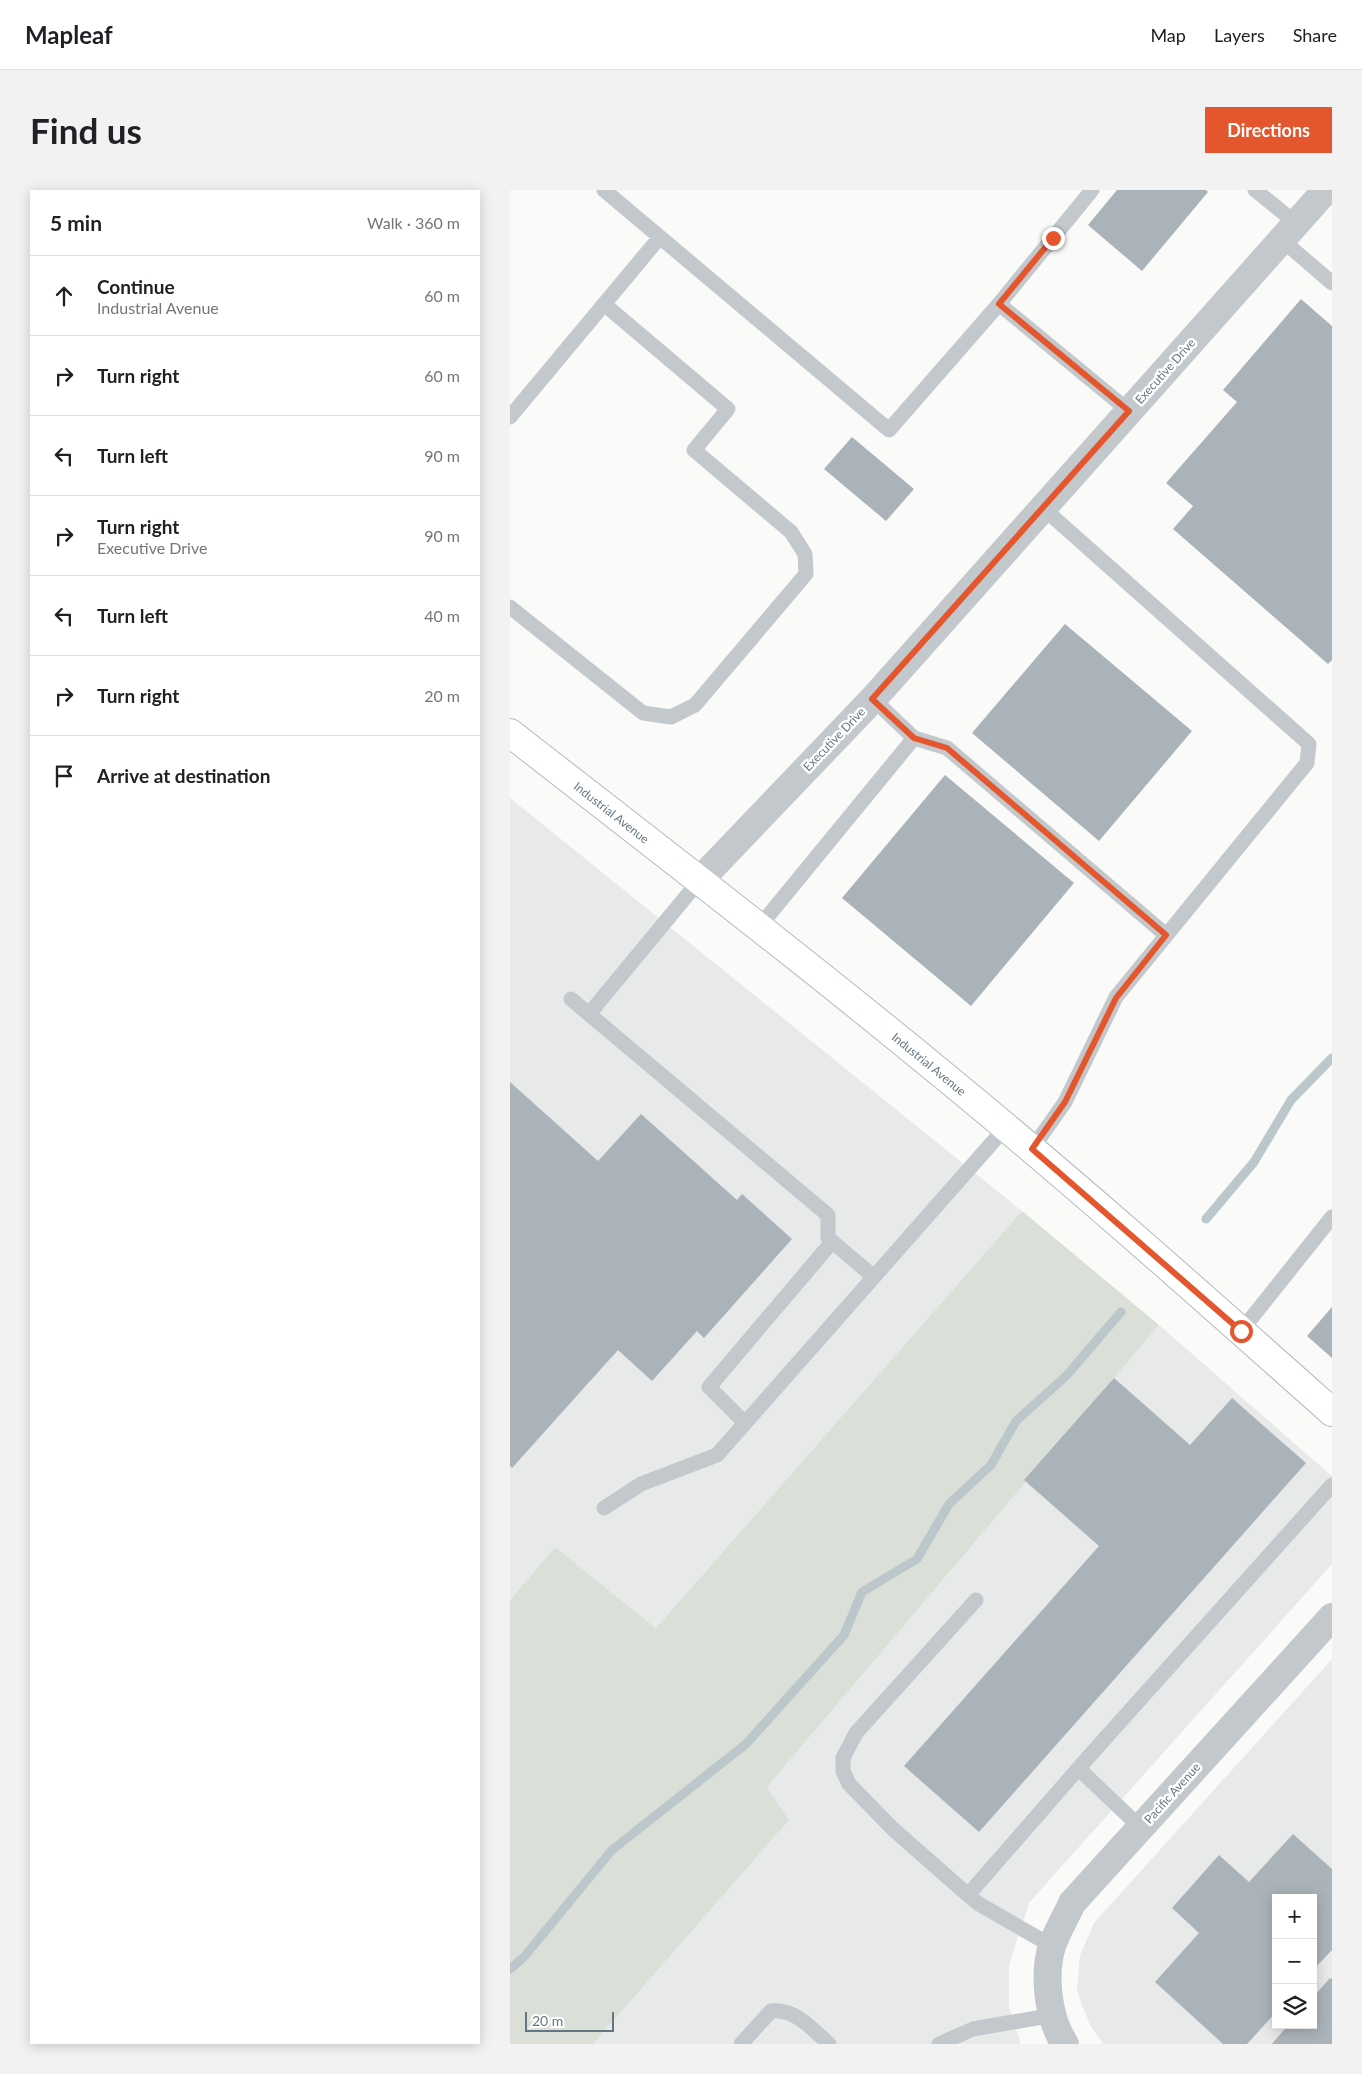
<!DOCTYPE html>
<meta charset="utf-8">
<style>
body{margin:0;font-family:Lato,sans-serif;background:#f2f2f2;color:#202124}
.controls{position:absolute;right:15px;bottom:15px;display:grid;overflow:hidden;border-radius:0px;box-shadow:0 2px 12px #0003}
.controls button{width:45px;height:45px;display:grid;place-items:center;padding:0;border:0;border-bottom:1px solid #e0e0e0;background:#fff;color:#202124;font:25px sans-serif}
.scale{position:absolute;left:15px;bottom:12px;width:89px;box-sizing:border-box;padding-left:5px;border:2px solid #657683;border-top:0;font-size:14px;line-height:18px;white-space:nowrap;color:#657683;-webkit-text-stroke:4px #fff;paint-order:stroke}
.stop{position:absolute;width:15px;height:15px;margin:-11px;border:4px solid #e4572e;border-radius:50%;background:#fff}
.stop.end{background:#e4572e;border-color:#fff;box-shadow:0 1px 5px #0008}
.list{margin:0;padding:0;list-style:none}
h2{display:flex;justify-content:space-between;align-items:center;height:65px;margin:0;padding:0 20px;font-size:21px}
h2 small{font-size:16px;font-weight:400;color:#757577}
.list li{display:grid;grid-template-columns:32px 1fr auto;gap:15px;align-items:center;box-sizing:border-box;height:80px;padding:0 20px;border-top:1px solid #e0e0e0}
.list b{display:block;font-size:19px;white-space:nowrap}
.list p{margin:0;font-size:16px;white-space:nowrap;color:#757577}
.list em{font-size:16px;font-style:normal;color:#757577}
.icon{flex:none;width:28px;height:28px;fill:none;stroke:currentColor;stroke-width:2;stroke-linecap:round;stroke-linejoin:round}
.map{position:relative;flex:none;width:822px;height:1854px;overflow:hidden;border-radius:0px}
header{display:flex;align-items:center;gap:30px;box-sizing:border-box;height:70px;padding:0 25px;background:#fff;border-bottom:1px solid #e0e0e0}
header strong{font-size:24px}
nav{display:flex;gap:28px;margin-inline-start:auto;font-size:18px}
.intro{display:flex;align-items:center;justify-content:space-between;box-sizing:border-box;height:120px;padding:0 30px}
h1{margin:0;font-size:35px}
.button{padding:12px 22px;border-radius:0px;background:#e4572e;color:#fff;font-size:18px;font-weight:700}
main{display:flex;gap:30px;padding:0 30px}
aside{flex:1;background:#fff;border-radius:0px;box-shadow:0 2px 12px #0003}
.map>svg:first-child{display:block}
</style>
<header>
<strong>Mapleaf</strong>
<nav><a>Map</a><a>Layers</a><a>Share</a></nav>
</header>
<div class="intro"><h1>Find us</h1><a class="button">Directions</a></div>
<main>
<aside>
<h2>5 min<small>Walk · 360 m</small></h2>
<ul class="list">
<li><svg class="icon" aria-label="ahead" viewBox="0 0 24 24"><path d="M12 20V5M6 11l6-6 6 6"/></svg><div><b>Continue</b><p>Industrial Avenue</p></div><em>60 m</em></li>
<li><svg class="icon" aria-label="right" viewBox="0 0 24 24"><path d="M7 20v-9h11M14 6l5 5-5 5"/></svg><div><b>Turn right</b></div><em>60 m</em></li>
<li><svg class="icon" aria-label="left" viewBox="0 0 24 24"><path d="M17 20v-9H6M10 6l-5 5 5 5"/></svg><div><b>Turn left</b></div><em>90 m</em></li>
<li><svg class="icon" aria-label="right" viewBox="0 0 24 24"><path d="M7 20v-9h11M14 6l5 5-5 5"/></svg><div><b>Turn right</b><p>Executive Drive</p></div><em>90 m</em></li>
<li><svg class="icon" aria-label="left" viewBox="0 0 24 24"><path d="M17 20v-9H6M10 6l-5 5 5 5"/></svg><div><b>Turn left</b></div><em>40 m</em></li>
<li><svg class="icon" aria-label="right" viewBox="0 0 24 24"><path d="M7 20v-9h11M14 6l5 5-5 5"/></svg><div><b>Turn right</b></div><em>20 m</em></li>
<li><svg class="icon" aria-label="arrive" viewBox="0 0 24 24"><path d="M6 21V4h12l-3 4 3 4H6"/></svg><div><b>Arrive at destination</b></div></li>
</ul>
</aside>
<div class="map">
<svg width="822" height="1854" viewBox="0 0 822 1854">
<rect width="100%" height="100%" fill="#fafaf8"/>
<path fill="#e8e9e9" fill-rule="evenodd" d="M0 608 512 1021 146 1438 45 1357 0 1410Z
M649 1135 822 1286V1374L519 1713 499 1775V1817L511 1854H83L279 1630 257 1597Z
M822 1469V1854H593L579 1833 567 1801 570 1765 584 1733ZM766 1708H803V1835H766Z"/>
<path fill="#dadfd7" d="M512 1021 649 1135 257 1597 279 1630 83 1854H0V1410L45 1357 146 1438Z"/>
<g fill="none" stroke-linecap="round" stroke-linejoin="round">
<path stroke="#bbc7cb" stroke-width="9" d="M696 1029 744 972 781 910 822 868
M0 1779 14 1767 102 1660 236 1554 334 1445 352 1402 407 1369 439 1314 481 1275 506 1231 557 1185 611 1122"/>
</g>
<path fill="#aab3b9" d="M607 0H696L698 2 632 81 578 35Z
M791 109 822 136V470L818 474 663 339 683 316 656 293 727 212 713 200Z
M342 247 404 299 376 331 314 279Z
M555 434 682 541 589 651 462 543Z
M435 585 564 693 461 816 332 708Z
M0 892 88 971 131 924 227 1010 232 1004 282 1049 194 1148 187 1141 142 1191 108 1160 2 1278 0 1276Z
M822 1117V1168L797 1146Z
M604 1188 680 1255 722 1208 796 1273 469 1642 394 1576 589 1356 514 1290Z
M783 1644 822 1679V1760L803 1780V1708H766V1822L737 1854H713L645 1792 689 1743 662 1718 709 1665 739 1692Z
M820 1788 822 1789V1854H762L778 1835H803V1807Z"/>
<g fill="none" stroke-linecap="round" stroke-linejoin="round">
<defs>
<g id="secondary">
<path id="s1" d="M0 543C145 656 291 768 433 885 566 994 694 1108 822 1222"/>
</g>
</defs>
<use href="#secondary" stroke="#b3babf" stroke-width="30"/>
<path stroke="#c3c8cc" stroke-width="15" d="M94 0 379 240 489 114 582 0
M745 0 786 33
M772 50 822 93
M489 114 619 221
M0 227 150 47
M0 417 133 523 161 527 185 515 296 384 295 364 281 342 184 260 218 219 94 114
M404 548 437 558 656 745
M249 737 404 548 363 509
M61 809 318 1025V1048L364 1087
M79 824 189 691
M522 959 555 912 606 807 797 573 799 554 533 318
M731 1141 822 1027
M235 1233 199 1197 322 1052
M94 1318 131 1294 207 1265 496 937
M569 1579 630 1637
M458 1705 383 1639 339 1594 333 1581V1568L346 1543 466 1410
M542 1756 469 1714 458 1705 574 1572 822 1295
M231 1854 261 1821C286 1819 301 1838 319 1854
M429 1854 463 1839 544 1825"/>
<path stroke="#c3c8cc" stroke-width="28" d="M189 691 363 509 816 0
M555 1854C538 1829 533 1785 542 1756 547 1741 556 1727 562 1713L822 1427"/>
<use href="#secondary" stroke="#fff" stroke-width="28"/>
</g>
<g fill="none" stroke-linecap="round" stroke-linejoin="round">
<path stroke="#e4572e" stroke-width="6" d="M543 48 489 114 619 221 362 509 404 548 437 558 656 745 606 808 555 912 522 959 731 1141"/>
</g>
<g text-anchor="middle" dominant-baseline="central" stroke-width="5" stroke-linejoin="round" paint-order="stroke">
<g font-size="12" fill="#657683" stroke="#fff">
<text transform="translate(655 181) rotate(-48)">Executive Drive</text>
<text transform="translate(324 549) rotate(-46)">Executive Drive</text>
<text stroke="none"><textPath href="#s1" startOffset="129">Industrial Avenue</textPath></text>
<text stroke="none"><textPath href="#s1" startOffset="534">Industrial Avenue</textPath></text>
<text transform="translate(662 1603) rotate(-48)">Pacific Avenue</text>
</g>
</g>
</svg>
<div class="controls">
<button>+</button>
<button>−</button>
<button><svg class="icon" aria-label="layers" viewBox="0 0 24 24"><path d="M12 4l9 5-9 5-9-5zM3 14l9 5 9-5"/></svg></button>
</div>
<div class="scale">20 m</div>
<div class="stop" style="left:731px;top:1141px"></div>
<div class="stop end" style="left:543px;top:48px"></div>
</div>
</main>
